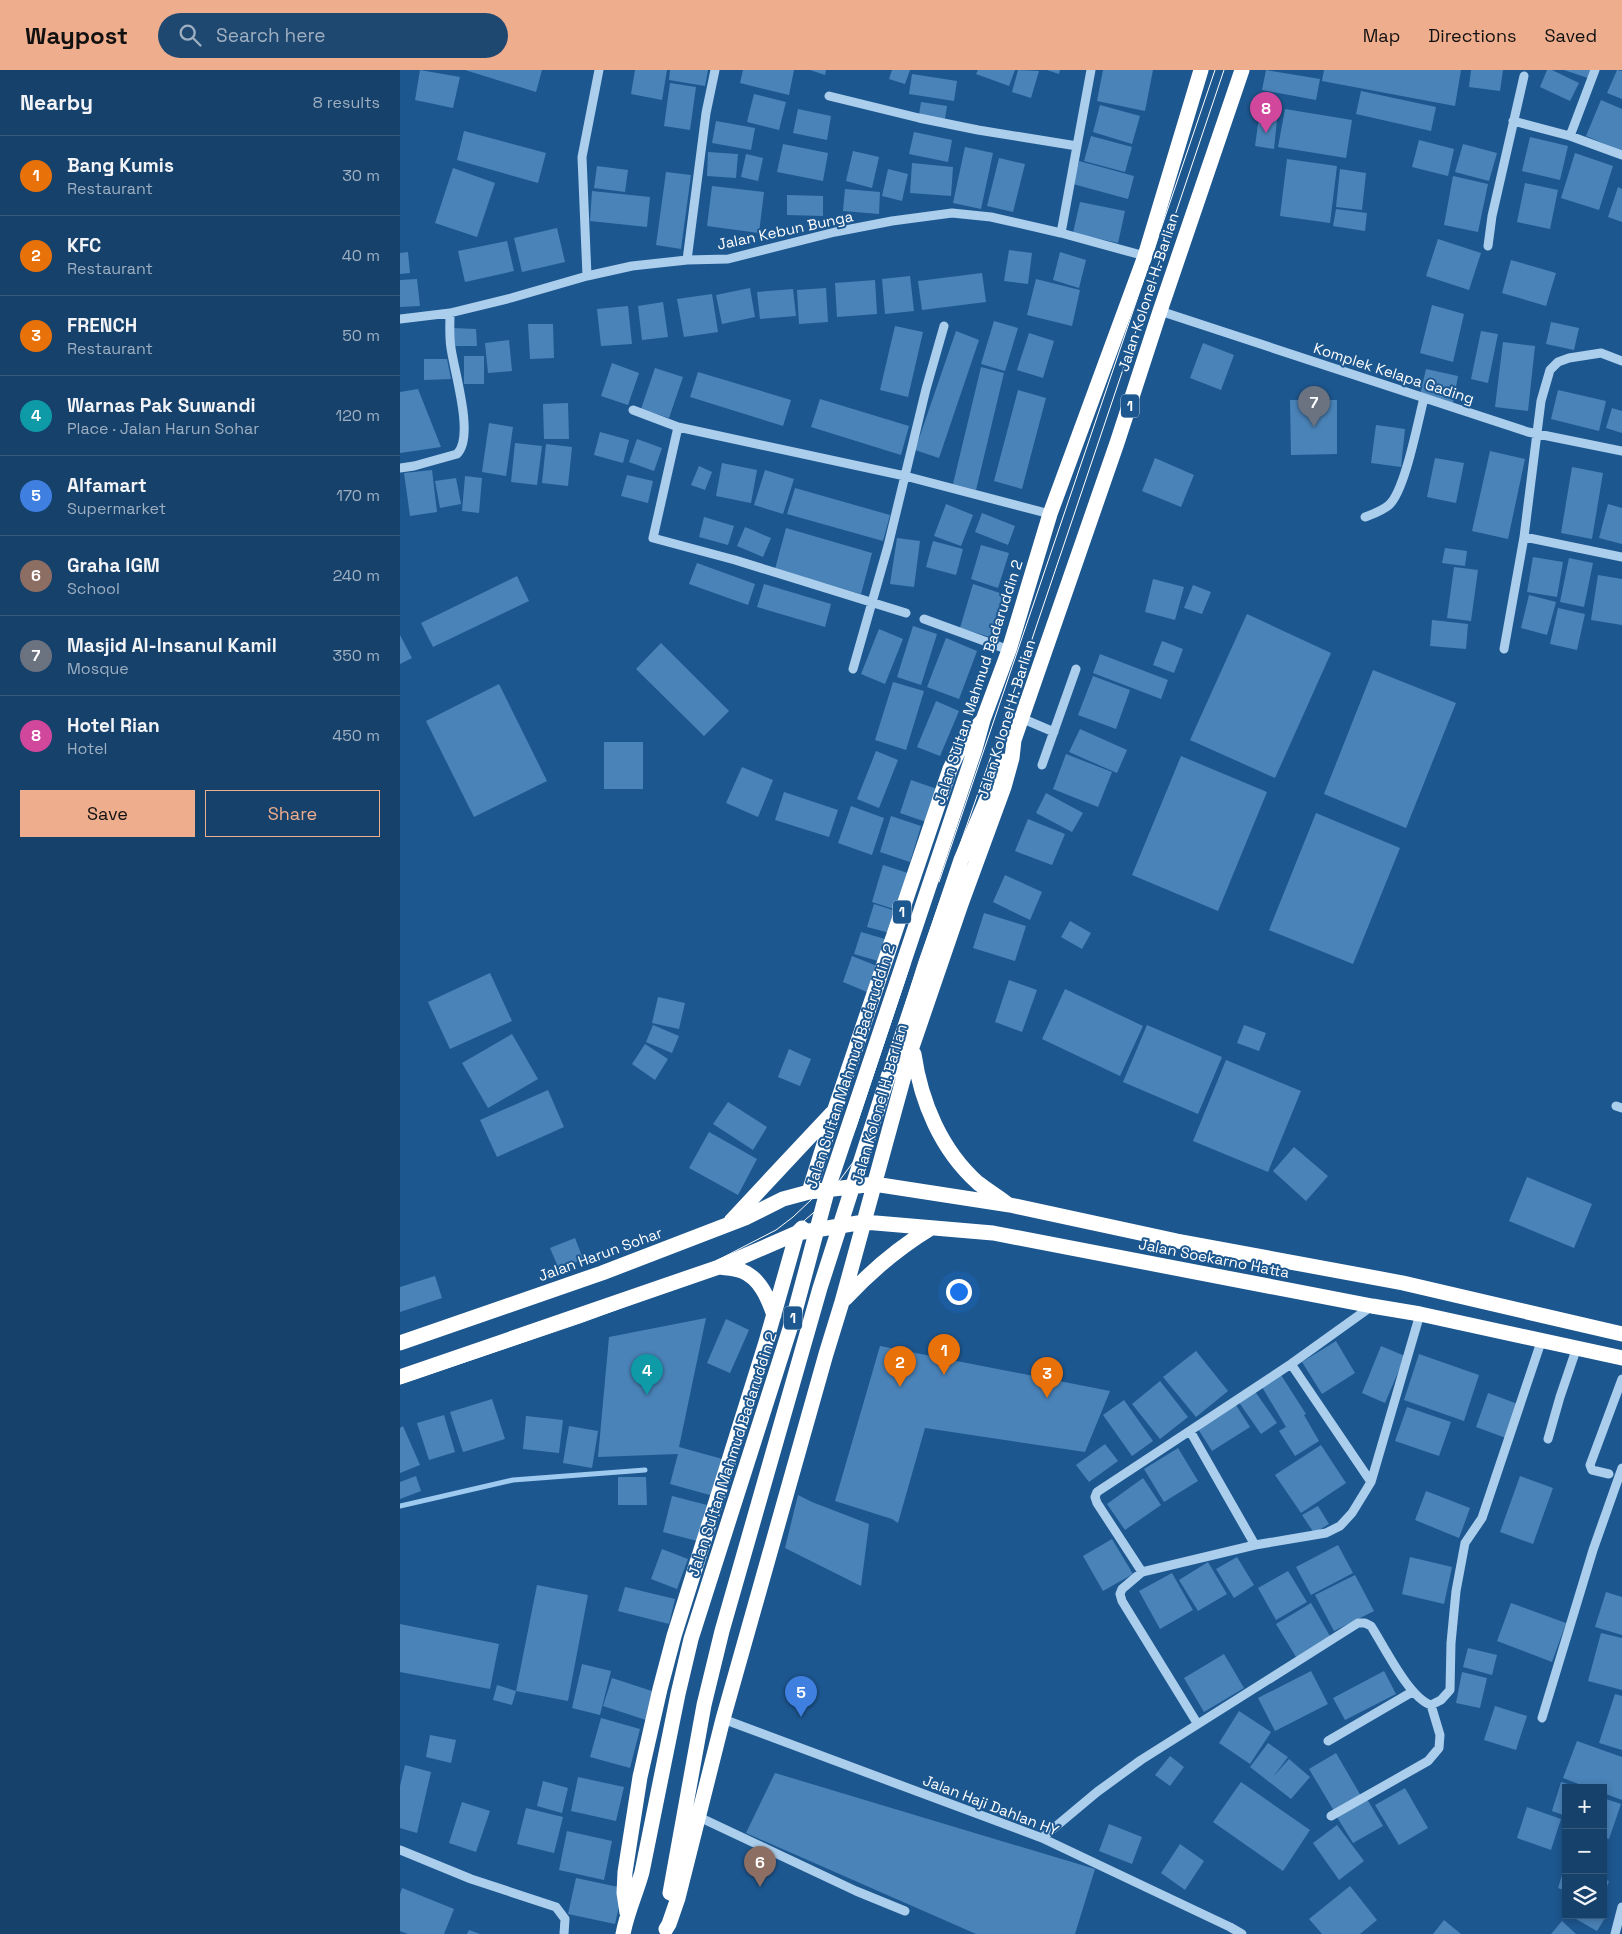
<!DOCTYPE html>
<meta charset="utf-8">
<style>
body{margin:0;font-family:"Space Grotesk",sans-serif;background:#1f4871;color:#f1f3f6}
.controls{position:absolute;right:15px;bottom:15px;display:grid;overflow:hidden;border-radius:0px;box-shadow:0 2px 8px #0003}
.controls button{width:45px;height:45px;display:grid;place-items:center;padding:0;border:0;border-bottom:1px solid #355a7e;background:#16416b;color:#f1f3f6;font:25px sans-serif}
.you{position:absolute;left:558px;top:1221px;width:18px;height:18px;margin:-12px;border:4px solid #fff;border-radius:50%;background:#1a73e8;box-shadow:0 0 0 8px #1a73e833}
.badge{display:grid;place-items:center;width:32px;height:32px;border-radius:50%;background:#eead8d;color:#fff;font-size:16px;font-weight:700}
.pin{position:absolute;translate:-50% -41px;filter:drop-shadow(0 1px 2px #0008)}
.pin::after{content:'';position:absolute;top:26px;width:18px;height:15px;background:inherit;clip-path:polygon(0 0,100% 0,50% 100%)}
.list{margin:0;padding:0;list-style:none}
h2{display:flex;justify-content:space-between;align-items:center;height:65px;margin:0;padding:0 20px;font-size:21px}
h2 small{font-size:16px;font-weight:400;color:#9eafc1}
.list li{display:grid;grid-template-columns:32px 1fr auto;gap:15px;align-items:center;box-sizing:border-box;height:80px;padding:0 20px;border-top:1px solid #355a7e}
.list b{display:block;font-size:19px;white-space:nowrap}
.list p{margin:0;font-size:16px;white-space:nowrap;color:#9eafc1}
.list em{font-size:16px;font-style:normal;color:#9eafc1}
.actions{display:flex;gap:10px;padding:15px 20px}
.actions a{flex:1;padding:11px 0;border:1px solid #eead8d;border-radius:0px;text-align:center;font-size:18px;color:#eead8d}
.actions .main{background:#eead8d;color:#111}
.icon{flex:none;width:28px;height:28px;fill:none;stroke:currentColor;stroke-width:2;stroke-linecap:round;stroke-linejoin:round}
.map{position:relative;flex:none;width:1222px;height:1864px;overflow:hidden}
header{display:flex;align-items:center;gap:30px;box-sizing:border-box;height:70px;padding:0 25px;background:#eead8d;color:#111}
header strong{font-size:24px}
nav{display:flex;gap:28px;margin-inline-start:auto;font-size:18px}
.search{width:350px;height:45px;background:#1f4871;display:flex;align-items:center;gap:12px;box-sizing:border-box;padding:0 18px;border-radius:28px;color:#9eafc1;font-size:19px}
main{display:flex}
aside{flex:1;background:#16416b}
.map>svg:first-child{display:block}
</style>
<header>
<strong>Waypost</strong>
<div class="search"><svg class="icon" aria-label="search" viewBox="0 0 24 24"><circle cx="10" cy="10" r="6"/><path d="M15 15l6 6"/></svg>Search here</div>
<nav><a>Map</a><a>Directions</a><a>Saved</a></nav>
</header>
<main>
<aside>
<h2>Nearby<small>8 results</small></h2>
<ul class="list">
<li><span class="badge" style="background:#e8710a">1</span><div><b>Bang Kumis</b><p>Restaurant</p></div><em>30 m</em></li>
<li><span class="badge" style="background:#e8710a">2</span><div><b>KFC</b><p>Restaurant</p></div><em>40 m</em></li>
<li><span class="badge" style="background:#e8710a">3</span><div><b>FRENCH</b><p>Restaurant</p></div><em>50 m</em></li>
<li><span class="badge" style="background:#0f9aa8">4</span><div><b>Warnas Pak Suwandi</b><p>Place · Jalan Harun Sohar</p></div><em>120 m</em></li>
<li><span class="badge" style="background:#3f7fe0">5</span><div><b>Alfamart</b><p>Supermarket</p></div><em>170 m</em></li>
<li><span class="badge" style="background:#8d6e63">6</span><div><b>Graha IGM</b><p>School</p></div><em>240 m</em></li>
<li><span class="badge" style="background:#6b7280">7</span><div><b>Masjid Al-Insanul Kamil</b><p>Mosque</p></div><em>350 m</em></li>
<li><span class="badge" style="background:#d1479c">8</span><div><b>Hotel Rian</b><p>Hotel</p></div><em>450 m</em></li>
</ul>
<div class="actions"><a class="main">Save</a><a>Share</a></div>
</aside>
<div class="map">
<svg width="1222" height="1864" viewBox="0 0 1222 1864">
<rect width="100%" height="100%" fill="#1d578f"/>
<g fill="none" stroke-linecap="round" stroke-linejoin="round">
<path stroke="#9ecaef" stroke-width="5" d="M0 1436 113 1410 245 1400"/>
</g>
<path fill="#4a83b8" d="M20 0 60 7 53 38 15 30Z
M65 0H142L136 22Z
M235 0H267L262 30 231 24Z
M270 0H308L305 16 269 10Z
M343 0H394L389 25 340 13Z
M410 0H426L425 5Z
M492 0H510L505 14 489 9Z
M578 0H615L609 16 576 4Z
M618 0 639 1 631 28 612 22Z
M647 0H660L659 4Z
M703 0H753L745 41 697 31Z
M866 0 920 9 916 30 862 20Z
M924 0H1061L1055 36 922 11Z
M1071 0H1103L1100 21 1069 17Z
M1147 0H1152L1179 13 1170 31 1140 17Z
M1164 0H1191L1188 8Z
M1217 0 1222 1V29L1207 23Z
M512 4 557 11 554 31 509 24Z
M270 13 296 17 290 60 264 56Z
M961 21 1036 37 1031 61 956 44Z
M354 24 386 32 379 60 347 52Z
M865 29 880 32 877 47 861 43Z
M1201 30 1222 39V81L1186 66Z
M521 32 547 36 545 49 519 45Z
M700 35 740 46 732 74 693 62Z
M398 39 431 46 427 70 393 63Z
M885 39 952 50 946 88 878 77Z
M859 47 877 49 874 79 855 76Z
M316 51 355 58 351 80 312 73Z
M64 61 146 83 138 113 57 90Z
M514 62 552 70 548 92 509 84Z
M691 66 732 77 725 102 684 91Z
M1130 67 1168 76 1160 110 1122 101Z
M1019 70 1054 79 1048 106 1012 97Z
M383 74 428 83 423 111 377 102Z
M1063 74 1097 83 1089 111 1055 102Z
M565 77 593 83 581 139 553 133Z
M453 81 479 87 472 118 446 111Z
M308 82 338 84 336 108 307 106Z
M1175 83 1213 96 1199 140 1161 128Z
M346 84 363 88 358 111 341 107Z
M599 88 625 94 613 142 587 136Z
M887 89 937 96 930 153 880 146Z
M679 91 734 106 728 129 673 114Z
M512 93 553 97 551 126 510 123Z
M197 96 228 100 225 122 194 118Z
M53 98 95 113 77 167 35 153Z
M488 99 508 104 502 131 482 126Z
M940 99 966 103 962 140 936 137Z
M266 102 291 105 281 179 256 175Z
M1053 106 1088 114 1078 162 1044 155Z
M1125 113 1158 120 1150 159 1117 152Z
M312 116 364 122 359 163 307 156Z
M1218 117 1222 119V152L1208 147Z
M445 119 480 122 479 144 443 141Z
M192 121 250 127 247 157 190 151Z
M387 125 423 126V146L387 145Z
M680 132 725 141 718 173 673 163Z
M936 139 967 143 965 161 933 156Z
M157 158 165 192 122 202 114 168Z
M1038 169 1081 183 1069 220 1026 206Z
M107 171 114 201 65 212 58 181Z
M609 180 632 183 628 214 604 211Z
M8 182 10 203 0 204V183Z
M660 182 686 190 679 218 653 210Z
M1111 190 1156 203 1146 236 1102 223Z
M582 203 586 232 522 240 518 211Z
M510 206 514 241 485 244 482 209Z
M17 209 20 236 0 237V210Z
M636 209 680 220 672 256 627 245Z
M475 210 477 244 437 247 435 213Z
M350 218 355 247 322 254 316 225Z
M426 218 428 252 399 254 397 220Z
M393 219 396 246 360 249 357 222Z
M312 224 318 262 284 267 277 229Z
M263 232 268 267 242 270 238 236Z
M1032 235 1064 244 1053 292 1020 283Z
M228 236 232 274 201 276 197 239Z
M594 251 618 258 605 301 581 294Z
M1151 252 1179 258 1174 280 1146 274Z
M128 254H153L154 288 130 289Z
M495 256 523 262 508 327 480 320Z
M52 258 76 259 77 276H52Z
M556 261 579 270 539 388 515 380Z
M1081 261 1098 264 1088 313 1071 309Z
M629 263 654 271 643 308 617 300Z
M109 270 112 301 88 303 85 273Z
M1103 272 1135 276 1128 341 1095 337Z
M803 273 834 285 821 320 790 308Z
M64 286H84V314H64Z
M24 289H47L51 309 24 310Z
M212 293 239 303 228 335 201 326Z
M581 297 604 303 576 420 553 414Z
M255 298 283 307 269 348 241 339Z
M1026 299 1058 306 1053 333 1020 325Z
M298 302 391 330 383 356 290 327Z
M18 319 41 377 0 383V322Z
M618 320 646 328 622 419 594 411Z
M1158 320 1206 331 1199 361 1151 349Z
M420 329 509 356 501 385 411 357Z
M890 330H937V384L891 385Z
M168 333 169 369H144L143 334Z
M1212 338 1222 341V363L1206 358Z
M89 353 113 357 106 406 82 402Z
M976 355 1005 359 1001 397 971 393Z
M200 362 229 370 223 393 194 385Z
M237 369 262 378 254 401 229 392Z
M115 373 142 376 137 415 111 412Z
M146 374 172 377 168 416 142 413Z
M1090 381 1125 389 1108 469 1072 461Z
M755 388 794 405 781 437 742 421Z
M1035 388 1064 393 1056 433 1027 427Z
M322 393 357 400 351 433 316 426Z
M299 396 312 402 305 420 291 415Z
M1172 397 1203 403 1192 469 1161 463Z
M32 400 37 442 10 446 4 403Z
M365 400 394 409 383 444 354 435Z
M227 405 253 411 248 433 221 426Z
M65 406 82 408 79 443 62 441Z
M56 408 61 434 40 438 35 411Z
M395 418 490 445 483 471 387 444Z
M546 434 573 445 561 476 534 466Z
M1208 434 1222 438V474L1199 468Z
M582 443 615 456 608 475 575 462Z
M304 447 334 456 328 475 299 467Z
M345 457 371 468 363 487 337 476Z
M386 458 472 483 461 524 375 499Z
M497 468 520 471 514 517 490 514Z
M533 471 563 479 556 505 526 497Z
M581 475 609 483 598 518 571 509Z
M1045 478 1067 481 1065 496 1042 493Z
M1133 487 1163 492 1157 527 1127 522Z
M1169 488 1193 493 1184 537 1160 532Z
M297 493 355 514 348 535 289 514Z
M1054 497 1078 500 1071 551 1047 548Z
M1198 505 1222 509V555L1191 550Z
M117 506 129 531 33 577 21 553Z
M753 509 784 517 775 550 745 542Z
M364 514 431 534 425 557 357 537Z
M573 514 603 524 590 567 560 558Z
M793 515 811 522 802 544 784 538Z
M1129 525 1156 532 1147 565 1121 558Z
M1158 538 1185 544 1177 580 1150 574Z
M847 544 931 583 875 708 790 670Z
M1032 550 1068 554 1066 579 1030 576Z
M513 556 537 564 521 615 497 607Z
M479 559 503 569 485 614 461 604Z
M0 565 12 588 0 594Z
M546 568 577 581 559 629 527 617Z
M762 571 783 579 774 603 753 595Z
M261 573 329 641 304 666 236 599Z
M700 584 768 610 761 629 693 603Z
M973 600 1056 633 1006 758 924 724Z
M693 606 730 620 716 659 678 645Z
M493 612 524 621 506 680 475 670Z
M99 614 147 711 74 747 26 651Z
M536 631 559 641 540 686 517 677Z
M680 659 727 680 717 703 669 682Z
M204 672H243V719H204Z
M476 681 498 690 479 738 457 729Z
M666 684 712 702 698 737 653 719Z
M781 686 867 722 818 841 732 805Z
M342 697 373 710 358 747 326 733Z
M511 710 537 719 526 752 500 743Z
M384 722 438 740 429 767 375 750Z
M646 723 683 743 672 762 636 743Z
M451 736 484 748 472 785 438 773Z
M916 743 1000 778 953 894 869 860Z
M491 746 521 756 510 792 480 782Z
M628 749 665 764 652 795 615 781Z
M483 795 508 803 497 840 472 832Z
M605 805 642 822 630 850 593 832Z
M474 834 496 841 490 863 467 857Z
M584 843 626 856 615 891 573 878Z
M670 851 691 863 682 879 661 867Z
M461 862 485 869 478 891 454 884Z
M452 886 477 896 467 922 443 912Z
M90 903 112 951 50 979 28 932Z
M609 910 637 920 622 962 595 952Z
M665 919 743 956 720 1006 642 969Z
M258 927 285 933 279 959 252 953Z
M253 955 279 966 272 983 246 972Z
M747 955 822 987 798 1044 723 1012Z
M844 955 866 963 859 981 837 973Z
M112 964 138 1009 88 1038 62 993Z
M245 974 268 989 255 1010 232 994Z
M389 979 411 989 400 1016 378 1007Z
M826 990 901 1021 868 1102 793 1071Z
M148 1020 164 1057 97 1087 80 1050Z
M328 1032 367 1057 353 1080 313 1054Z
M309 1062 357 1089 338 1125 289 1098Z
M894 1077 928 1106 906 1131 873 1101Z
M1127 1107 1192 1134 1174 1178 1109 1151Z
M175 1168 183 1189 159 1199 150 1178Z
M35 1206 42 1228 0 1242V1217Z
M306 1248 279 1377 326 1390 317 1427 270 1414 278 1384 198 1387 209 1267Z
M326 1249 349 1260 330 1303 307 1293Z
M936 1271 955 1303 922 1324 902 1292Z
M480 1276 710 1321 685 1382 525 1358 498 1453 492 1449 435 1431Z
M981 1276 1005 1286 985 1333 962 1323Z
M796 1281 828 1321 796 1347 763 1307Z
M1019 1284 1079 1305 1064 1351 1004 1330Z
M881 1305 906 1344 904 1345 919 1371 895 1386 879 1361 886 1357 862 1317Z
M760 1311 788 1347 760 1369 732 1334Z
M854 1320 877 1353 861 1364 838 1331Z
M1088 1323 1118 1334 1106 1368 1076 1357Z
M92 1329 105 1369 63 1382 50 1342Z
M724 1330 753 1371 732 1386 703 1345Z
M836 1335 850 1357 812 1381 798 1359Z
M1007 1337 1051 1352 1039 1386 995 1371Z
M44 1345 55 1382 29 1390 17 1353Z
M126 1346 163 1350 159 1383 123 1379Z
M3 1356 20 1395 0 1403V1358Z
M169 1356 198 1361 192 1398 163 1393Z
M705 1374 718 1391 689 1412 676 1395Z
M921 1375 946 1413 901 1443 875 1405Z
M778 1378 798 1411 764 1432 744 1399Z
M16 1406 21 1421 0 1429V1412Z
M1120 1406 1153 1418 1133 1474 1100 1462Z
M218 1407H246L247 1435H218Z
M743 1408 761 1435 725 1460 707 1434Z
M1026 1421 1070 1438 1059 1468 1015 1450Z
M398 1425 412 1432 469 1454 461 1516 385 1478Z
M272 1426 307 1435 297 1471 263 1462Z
M918 1436 929 1454 914 1463 902 1445Z
M712 1469 733 1504 703 1521 683 1486Z
M938 1475 953 1503 911 1525 896 1497Z
M262 1479 288 1489 277 1519 251 1509Z
M837 1487 854 1515 834 1528 816 1499Z
M1010 1487 1052 1497 1044 1534 1002 1524Z
M808 1492 827 1524 798 1541 779 1510Z
M888 1501 907 1532 876 1550 858 1518Z
M772 1503 793 1540 760 1559 739 1521Z
M955 1505 974 1541 934 1561 915 1525Z
M137 1515 188 1525 168 1631 116 1621 112 1635 93 1630 97 1615 116 1621Z
M225 1517 275 1529 269 1554 218 1541Z
M1206 1522 1222 1527V1565L1195 1557Z
M911 1533 930 1566 896 1587 876 1554Z
M1111 1533 1166 1553 1152 1592 1097 1571Z
M0 1554 99 1574 90 1619 0 1602Z
M1201 1563 1222 1568V1620L1188 1611Z
M1068 1578 1097 1585 1092 1605 1063 1597Z
M824 1584 844 1618 804 1642 784 1608Z
M182 1594 211 1601 200 1645 172 1638Z
M911 1601 928 1634 875 1661 858 1628Z
M984 1601 996 1624 945 1650 933 1628Z
M1062 1602 1087 1608 1080 1638 1056 1633Z
M212 1608 258 1623 249 1651 203 1636Z
M1215 1624 1222 1626V1680L1199 1673Z
M1095 1636 1127 1646 1116 1680 1084 1670Z
M839 1641 871 1662 850 1694 819 1673Z
M201 1648 240 1659 230 1698 190 1687Z
M30 1665 56 1670 51 1693 26 1687Z
M1177 1671 1222 1687V1730L1203 1723V1718H1189L1163 1708Z
M868 1673 888 1687 873 1707 889 1689 910 1707 891 1729 850 1697Z
M936 1683 961 1726 934 1741 909 1699Z
M770 1686 784 1697 770 1716 755 1705Z
M5 1695 31 1702 17 1763 0 1758V1716Z
M375 1703 695 1799 675 1864H576L346 1763Z
M178 1707 224 1717 216 1751 171 1741Z
M143 1711 168 1718 162 1743 137 1736Z
M841 1712 910 1760 883 1801 813 1752Z
M1161 1712 1179 1717 1166 1718V1746L1152 1741Z
M1005 1718 1028 1758 999 1775 975 1735Z
M1203 1728 1221 1734 1209 1769 1203 1767Z
M967 1729 983 1756 953 1773 937 1747Z
M62 1732 90 1741 76 1782 49 1773Z
M1127 1737 1161 1749 1151 1780 1117 1768Z
M126 1738 163 1747 154 1783 117 1774Z
M709 1754 742 1767 732 1794 699 1781Z
M937 1755 964 1791 939 1810 913 1773Z
M167 1761 212 1771 204 1810 159 1800Z
M780 1774 804 1791 785 1820 761 1803Z
M1165 1795H1166V1821L1158 1818Z
M176 1808 223 1818 215 1854 168 1844Z
M1203 1809 1209 1811 1204 1825H1203Z
M950 1816 977 1850 960 1864H922L909 1849Z
M2 1818 54 1839 44 1864H8L0 1861V1824Z
M1203 1843 1207 1845 1197 1861 1169 1845H1203Z
M1044 1850 1061 1864H1033Z
M1162 1851 1176 1864H1151Z
M69 1860 80 1864H67Z"/>
<g fill="none" stroke-linecap="round" stroke-linejoin="round">
<path stroke="#abceed" stroke-width="9" d="M429 26 519 48 578 60 677 76 661 163
M1113 51 1170 66 1222 85
M1170 66 1195 0
M677 76 691 0
M1088 176 1092 146 1124 6
M287 190 306 43 315 0
M187 206 182 87 199 0
M760 241 1128 362 1222 381
M0 249 50 243 111 228 187 206 232 196 287 190 328 189 435 162 492 151 552 143 591 147 661 163 745 186
M233 340 278 357 505 406 650 444
M278 357 253 468 335 490 506 543
M0 398 14 396 57 384C75 367 54 301 51 278 49 266 50 254 50 243
M965 447C973 444 982 441 989 435 1005 421 1018 351 1024 328
M1124 467 1222 487
M524 549 609 580
M1104 579 1124 467 1141 331 1150 300 1158 292 1169 288 1201 283 1222 291
M453 599 488 476 526 319 544 256
M621 648 654 662
M642 695 676 599
M1216 1036 1222 1038
M891 1294 971 1412
M790 1361 855 1475
M1148 1369 1160 1327 1177 1277
M1209 1404 1192 1400 1190 1395 1222 1309
M742 1502 697 1433 695 1427 697 1422 891 1294 972 1236
M1142 1648 1193 1480 1222 1398
M323 1649 642 1768 830 1857 842 1864
M797 1653 722 1531 720 1524 722 1519 742 1502 855 1475 926 1463 940 1456 952 1443 971 1412 1020 1244
M928 1671 1012 1622
M931 1746 1028 1691 1039 1678 1040 1665 1031 1635
M299 1747 456 1821 505 1841
M642 1768 697 1722 741 1690 958 1553H965L971 1556C984 1576 1009 1628 1031 1635L1041 1630 1050 1620 1051 1573 1056 1521 1065 1473 1082 1448 1142 1269
M0 1780 71 1809 156 1837 165 1849 164 1864
M1215 1864 1222 1837"/>
<path stroke="#fff" stroke-width="15" d="M514 984C521 1032 541 1080 578 1113 587 1120 597 1126 606 1133
M409 1122 434 1042 550 699 563 672 582 651
M331 1151 432 1043
M319 1197C326 1198 335 1198 342 1201 360 1208 368 1228 374 1245
M445 1229C471 1201 498 1178 531 1158
M0 1273 202 1203 345 1148 383 1129 409 1122 474 1114 610 1135 777 1171 1003 1213 1222 1264
M0 1307 319 1197 397 1163 464 1152 593 1163 972 1236 1020 1244 1222 1288
M270 1823 304 1635 322 1561 420 1218 483 1022 561 790 603 691
M227 1843 224 1823 225 1802 240 1707 260 1619 274 1566 366 1272 397 1163 402 1158
M266 1859 269 1854 278 1828 323 1649 426 1284 442 1232 512 977 561 834 604 717 612 688 614 670 717 373 760 241 842 0
M223 1864C227 1842 236 1824 242 1802L278 1624 291 1569 393 1249 428 1118 575 679 583 650 609 580 650 444 745 186 801 0"/>
<path stroke="#fff" stroke-width="1" d="M539 812 815 0
M0 1302 180 1241 312 1193 376 1160 393 1147 411 1130 445 1086 456 1057 510 895
M0 1314 183 1252 316 1203 352 1186 378 1173 419 1138 454 1091 466 1060 519 891 626 587 824 0"/>
</g>
<g text-anchor="middle" dominant-baseline="central" stroke-width="4" stroke-linejoin="round" paint-order="stroke">
<g fill="#1d578f" stroke="#bbcddd" stroke-width="1">
<rect x="721" y="324.5" width="18" height="23" rx="4"/>
<rect x="493" y="830.5" width="18" height="23" rx="4"/>
<rect x="384" y="1236.5" width="18" height="23" rx="4"/>
</g>
<g font-size="14" font-weight="bold" fill="#fff">
<text x="730" y="336">1</text>
<text x="502" y="842">1</text>
<text x="393" y="1248">1</text>
</g>
<g font-size="15" fill="#fff" stroke="#1d578f">
<text transform="translate(385 160) rotate(-12)">Jalan Kebun Bunga</text>
<text transform="translate(748 222) rotate(-72)">Jalan Kolonel H. Barlian</text>
<text transform="translate(994 303) rotate(18)">Komplek Kelapa Gading</text>
<text transform="translate(578 612) rotate(-72)">Jalan Sultan Mahmud Badaruddin 2</text>
<text transform="translate(606 649) rotate(-73)">Jalan Kolonel H. Barlian</text>
<text transform="translate(450 996) rotate(-72)">Jalan Sultan Mahmud Badaruddin 2</text>
<text transform="translate(479 1034) rotate(-74)">Jalan Kolonel H. Barlian</text>
<text transform="translate(200 1184) rotate(-20)">Jalan Harun Sohar</text>
<text transform="translate(814 1188) rotate(11)">Jalan Soekarno Hatta</text>
<text transform="translate(332 1384) rotate(-72)">Jalan Sultan Mahmud Badaruddin 2</text>
<text transform="translate(591 1735) rotate(21)">Jalan Haji Dahlan HY</text>
</g>
</g>
</svg>
<div class="controls">
<button>+</button>
<button>−</button>
<button><svg class="icon" aria-label="layers" viewBox="0 0 24 24"><path d="M12 4l9 5-9 5-9-5zM3 14l9 5 9-5"/></svg></button>
</div>
<div class="you"></div>
<div class="pin badge" style="left:544px;top:1305px;background:#e8710a">1</div>
<div class="pin badge" style="left:500px;top:1317px;background:#e8710a">2</div>
<div class="pin badge" style="left:647px;top:1328px;background:#e8710a">3</div>
<div class="pin badge" style="left:247px;top:1325px;background:#0f9aa8">4</div>
<div class="pin badge" style="left:401px;top:1647px;background:#3f7fe0">5</div>
<div class="pin badge" style="left:360px;top:1817px;background:#8d6e63">6</div>
<div class="pin badge" style="left:914px;top:357px;background:#6b7280">7</div>
<div class="pin badge" style="left:866px;top:63px;background:#d1479c">8</div>
</div>
</main>
